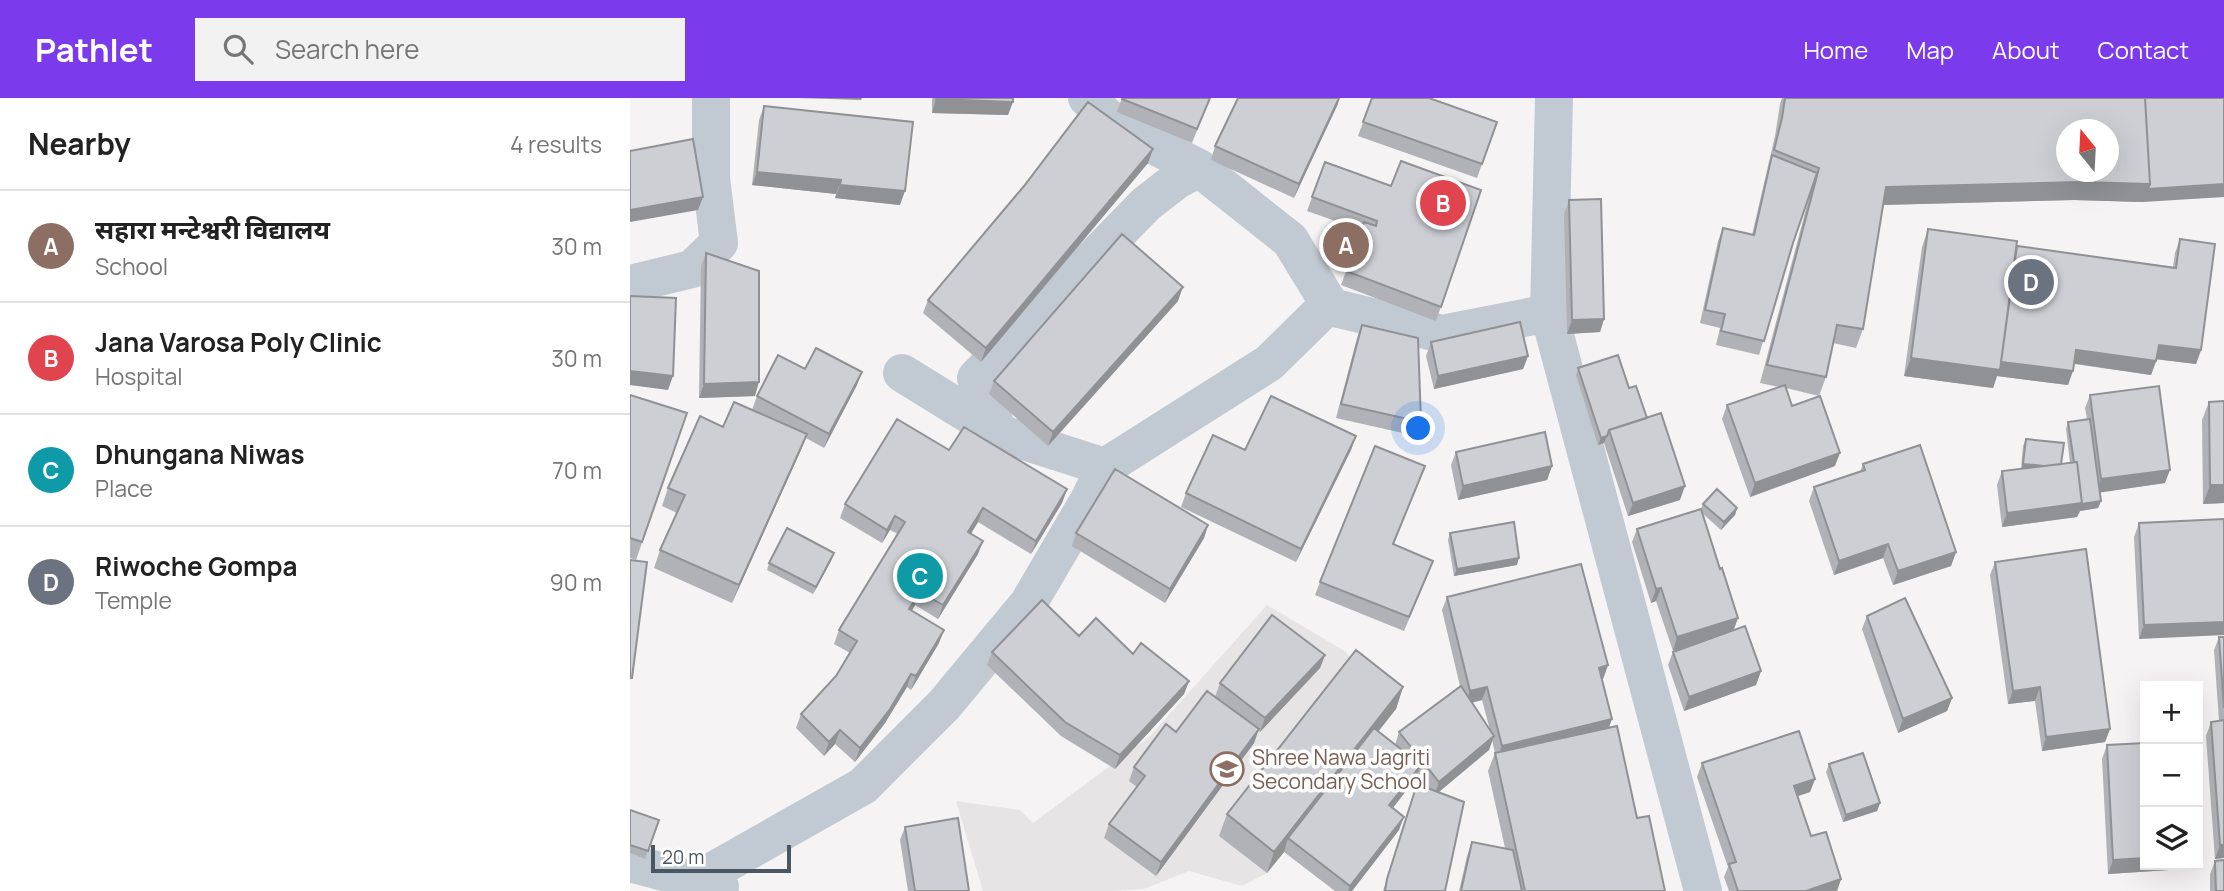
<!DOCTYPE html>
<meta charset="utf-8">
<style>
body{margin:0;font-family:Manrope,"Noto Sans Devanagari",sans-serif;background:#f2f2f2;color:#222}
.controls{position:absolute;right:21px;bottom:21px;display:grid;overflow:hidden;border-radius:0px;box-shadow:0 7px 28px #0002}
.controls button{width:63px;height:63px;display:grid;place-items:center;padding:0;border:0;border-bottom:2px solid #e0e0e0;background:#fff;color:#222;font:35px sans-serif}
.compass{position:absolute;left:1426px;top:21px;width:63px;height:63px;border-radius:50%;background:#fff;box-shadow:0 7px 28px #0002;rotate:342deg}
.scale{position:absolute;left:21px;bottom:18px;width:140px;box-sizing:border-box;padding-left:7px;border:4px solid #4a5661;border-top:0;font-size:19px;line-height:24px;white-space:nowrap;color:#4a5661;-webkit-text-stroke:5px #fff;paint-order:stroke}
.you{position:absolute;left:789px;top:331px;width:24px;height:24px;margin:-18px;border:5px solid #fff;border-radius:50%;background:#1a73e8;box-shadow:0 0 0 10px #1a73e833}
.badge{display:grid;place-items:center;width:46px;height:46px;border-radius:50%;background:#7c3aed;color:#fff;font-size:23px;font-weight:700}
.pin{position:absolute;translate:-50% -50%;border:4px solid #fff;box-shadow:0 2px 7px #0006}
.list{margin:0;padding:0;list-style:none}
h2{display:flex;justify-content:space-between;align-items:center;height:91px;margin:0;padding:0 28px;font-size:30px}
h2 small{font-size:23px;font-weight:400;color:#767676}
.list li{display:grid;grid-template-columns:46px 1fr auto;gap:21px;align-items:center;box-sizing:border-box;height:112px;padding:0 28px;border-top:2px solid #e0e0e0}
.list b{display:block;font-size:26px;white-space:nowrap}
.list p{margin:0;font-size:23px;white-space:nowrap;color:#767676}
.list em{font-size:23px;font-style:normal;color:#767676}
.icon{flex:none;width:38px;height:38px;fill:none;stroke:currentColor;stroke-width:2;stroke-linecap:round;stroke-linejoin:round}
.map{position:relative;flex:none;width:1594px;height:793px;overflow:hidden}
header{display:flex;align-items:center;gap:42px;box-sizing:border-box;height:98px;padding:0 35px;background:#7c3aed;color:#fff}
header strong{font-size:33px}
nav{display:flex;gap:38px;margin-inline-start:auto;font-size:24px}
.search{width:490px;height:63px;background:#f2f2f2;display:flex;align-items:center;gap:18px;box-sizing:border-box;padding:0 24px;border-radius:0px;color:#767676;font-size:26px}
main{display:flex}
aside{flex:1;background:#fff}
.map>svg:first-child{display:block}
</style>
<header>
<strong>Pathlet</strong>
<div class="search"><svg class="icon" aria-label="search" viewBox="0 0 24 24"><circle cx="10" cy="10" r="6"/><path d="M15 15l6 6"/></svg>Search here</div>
<nav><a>Home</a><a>Map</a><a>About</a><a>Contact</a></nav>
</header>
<main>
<aside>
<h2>Nearby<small>4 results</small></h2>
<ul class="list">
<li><span class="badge" style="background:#8d6e63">A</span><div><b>सहारा मन्टेश्वरी विद्यालय</b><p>School</p></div><em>30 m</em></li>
<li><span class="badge" style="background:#e0444e">B</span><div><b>Jana Varosa Poly Clinic</b><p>Hospital</p></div><em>30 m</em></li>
<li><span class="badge" style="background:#0f9aa8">C</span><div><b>Dhungana Niwas</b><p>Place</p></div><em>70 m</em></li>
<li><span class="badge" style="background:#6b7280">D</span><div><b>Riwoche Gompa</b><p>Temple</p></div><em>90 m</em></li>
</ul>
</aside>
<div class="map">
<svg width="1594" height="793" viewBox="0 0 1594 793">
<rect width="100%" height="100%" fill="#f5f3f3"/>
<path fill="#e6e4e5" d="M637 507 716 554 766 611 637 775 612 788 559 773 514 791 482 793H353L326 703 390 712 403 725 519 639Z"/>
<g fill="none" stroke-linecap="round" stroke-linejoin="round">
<path stroke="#c1cad2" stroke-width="38" d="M457 0 489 30 569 70
M924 0 919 215 1073 793
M0 186 62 171 89 145 81 80V0
M701 209 812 236 919 215
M272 275 369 335 475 369
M0 765 90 789
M67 782 233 688 314 607 398 506 459 402 475 369 639 265 693 212 701 209 660 142 569 70 547 82 516 106 346 280 369 335"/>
</g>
<path fill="#b0b2b7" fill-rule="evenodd" d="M302 0H383L378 17 302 15Z
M492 0H580L562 45 487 14Z
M608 0H710L664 100 581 62 585 48Z
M742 0 867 24 847 80 728 38Z
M1152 0H1594L1513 104 1444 102 1253 107 1233 231 1226 250 1203 245 1196 279 1189 298 1156 290 1162 308 1205 368 1120 399 1092 321 1097 307 1149 289 1130 285 1181 92 1163 145 1129 257 1086 247 1090 230 1070 225 1088 143 1093 130 1122 137 1145 38 1150 6Z
M134 8 270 107 205 100 206 96 122 87 129 22Z
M523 51 518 65 351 264 293 215 298 202 394 88Z
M695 64 761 88 851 92 806 223 711 187 731 132 677 113Z
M939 102 974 221 970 234 937 236 934 116Z
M1298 131 1387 148 1543 169 1545 155 1550 141 1571 252 1566 266 1527 261 1521 277 1444 266 1438 287 1367 278 1363 290 1274 278 1292 149Z
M76 155 125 298 69 300 71 168Z
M548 203 418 348 359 296 364 283Z
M732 227 791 324 786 338 706 320 727 240Z
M801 244 898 258 893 271 804 291 796 258Z
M948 270 999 290 1017 320 1050 402 998 418 974 345 968 347 946 277Z
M175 271 227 287 194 350 176 340 170 354 102 505 24 470 30 452 47 415 32 408 38 390 93 329 122 312 127 298Z
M0 297 57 315 6 462 0 460Z
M1460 297 1535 385 1470 394 1471 403 1468 410 1450 413 1447 419 1372 429 1367 387 1372 373 1391 371 1393 348 1396 341 1431 366 1440 365 1436 331 1438 324 1457 321 1455 310Z
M1579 304 1594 405 1573 406 1572 322Z
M726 338 721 352 666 464 551 409 556 395 615 352Z
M319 352 437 391 432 405 401 456 348 424 341 436 348 456 308 521 285 507 282 513 309 545 281 592 277 589 255 625 225 664 205 646 194 658 166 630 171 616 206 578 220 555 204 546 209 532 268 436 260 432 252 445 210 420 215 406Z
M826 354 922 368 917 382 828 402 821 367Z
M1233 366 1326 454 1321 468 1263 487 1253 460 1204 477 1179 403 1184 389 1230 374Z
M795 368 763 446 798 476 774 533 685 497 690 484Z
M1073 406 1107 410 1105 417 1091 432 1072 415 1104 532 1131 573 1126 587 1054 613 1038 567 1043 554 1066 546 1043 553 1026 503 1021 505 1002 444 1007 431 1071 411Z
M1594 421 1509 541 1504 439 1509 425Z
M578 427 574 440 535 505 442 448 446 435Z
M820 435 887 467 824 478 818 442Z
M201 463 183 496 137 472 139 465Z
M1365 464 1480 631 1475 644 1412 653 1405 603 1378 606 1360 477Z
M817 499 978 567 973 581H972L978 630 1007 720 1035 793H829L837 758 842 744 875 750 858 673 865 655 862 642 859 652 809 694 815 793H753L787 686 798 690 787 677 786 680 763 710 769 732 722 793H705L654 754 637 775 589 738 597 716 773 589 766 611 748 633 765 647 769 634 830 588 812 512ZM852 602 860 632 842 605Z
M1237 518 1322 600 1317 613 1268 635 1232 531Z
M449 538 503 556 559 583 554 596 485 671 431 638 357 567 362 554Z
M1589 539H1594V760L1585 761 1576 638 1581 624 1589 623 1584 552Z
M695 557 690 570 630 634 628 632 624 645 526 778 474 740 479 726 507 689 499 683 504 669 546 634 603 612 585 599 590 585Z
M1477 647 1554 771 1478 776 1472 661Z
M1072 665 1185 681 1180 694 1168 698 1181 738 1211 781 1207 793H1099L1094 779 1098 769 1067 679Z
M1199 666 1250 705 1247 713 1213 724 1196 674Z
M0 712 29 722 15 761 0 755Z
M275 729 339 793H278L270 742Z
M1585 763 1594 793H1580V776Z"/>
<path fill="#909195" d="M169 0H232L231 2Z
M709 0 708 6 664 100 669 86Z
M306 1 383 4 378 17 302 15Z
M523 51 518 65 351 264 356 250Z
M127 74 211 82 206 96 122 87Z
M1450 84 1520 86 1513 104 1444 102 1250 107 1256 89Z
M1594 86V99L1513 104 1518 91Z
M210 87 275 93 270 107 205 100Z
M73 99 68 112 0 124V112Z
M553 189 548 203 418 348 423 334Z
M974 221 970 234 937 236 942 222Z
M1529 247 1571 252 1566 266 1524 261Z
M1446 252 1526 263 1521 277 1441 265Z
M898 258 893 271 804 291 808 278Z
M1281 260 1369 264 1443 273 1438 287 1367 278 1363 290 1274 278Z
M0 273 43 278 38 292 0 287Z
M232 274 227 287 194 350 199 336Z
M129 284 125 298 69 300 74 286Z
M177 336 170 354 102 505 109 487Z
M726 338 721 352 666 464 671 451Z
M977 338 974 345 968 347 971 340Z
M1210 355 1205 368 1120 399 1125 385Z
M1393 366 1431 370 1391 373Z
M922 368 917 382 828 402 833 388Z
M1540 372 1535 385 1467 395 1471 381Z
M1580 387H1594V405L1573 406Z
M1055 388 1050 402 998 418 1003 405Z
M437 391 432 405 401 456 406 443Z
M1471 403 1468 410 1450 413 1447 419 1372 429 1377 415Z
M353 410 348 424 333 448 338 434Z
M1107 410 1105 417 1091 432 1094 424Z
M265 418 260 432 252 445 257 432Z
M578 427 574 440 535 505 540 491Z
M353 443 348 456 308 521 313 507Z
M1258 446 1253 460 1204 477 1209 463Z
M1326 454 1321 468 1263 487 1268 473Z
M204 455 201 463 183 496 186 489Z
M889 460 887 467 824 478 827 471Z
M1031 490 1026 503 1021 505 1026 491Z
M290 494 285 507 274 525 279 511Z
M1108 520 1103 534 1043 553 1047 539Z
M1594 524V537L1509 541 1514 527Z
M314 532 309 545 281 592 286 578Z
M695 557 690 570 630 634 635 620Z
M978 567 973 581 964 583 969 570Z
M1131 573 1126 587 1054 613 1059 599Z
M281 576 277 589 255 625 225 664 230 650Z
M559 583 554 596 485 671 490 657Z
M773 589 766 611 662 743 658 740 654 754 637 775 644 754Z
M857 589 852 602 835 606 840 593Z
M1410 589 1405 603 1378 606 1383 593Z
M1322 600 1317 613 1268 635 1273 621Z
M982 621 977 635 867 661 872 648Z
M629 631 624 645 526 778 531 764Z
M1480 631 1475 644 1412 653 1416 639Z
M210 632 205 646 194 658 199 644Z
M864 638 859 652 804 698 809 684Z
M791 667 786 680 754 721 759 707Z
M1185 681 1180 694 1159 701 1164 688Z
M1250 705 1247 713 1213 724 1216 717Z
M774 719 769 732 722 793H718L720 788Z
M1590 747H1594V760L1585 761Z
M1515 760V767H1556L1554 771 1478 776 1483 762Z
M1211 781 1207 793H1176Z"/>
<path fill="#cdcfd5" stroke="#909195" stroke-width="2" fill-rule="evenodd" d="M306 0H383V4L306 1Z
M492 0H580L567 31 492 1Z
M608 0H709L669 86 585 48Z
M742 0H799L867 24 852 66 733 24Z
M1155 0H1515L1520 86 1450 84 1256 89 1233 231 1207 227 1196 279 1137 267 1189 70 1144 52 1152 20ZM1437 32H1479V74H1437Z
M1515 0H1594V86L1518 91 1520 86Z
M458 4 523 51 356 250 298 202 394 88Z
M134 8 283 24 275 93 210 87 211 82 127 74Z
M63 41 73 99 0 112V53Z
M1142 57 1187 75 1163 145 1134 243 1091 233 1095 216 1075 212 1093 130 1124 137Z
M771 63 851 92 811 209 716 173 734 124 746 128 747 123 682 99 695 64 761 88Z
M971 101 974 221 942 222 939 102Z
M1298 131 1387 143 1370 272 1281 260Z
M492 136 553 189 423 334 364 283Z
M1550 141 1585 146 1571 252 1529 247 1526 263 1446 252 1443 273 1371 264 1387 148 1546 170Z
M76 155 129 173V284L74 286Z
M0 198 46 200 43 278 0 273Z
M890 224 898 258 808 278 801 244Z
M732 227 788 240 791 324 711 306Z
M186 250 232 274 199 336 127 298 148 257 175 271Z
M988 257 999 290 1006 288 1017 320 979 332 977 338 971 340 948 270Z
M1155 287 1162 308 1190 298 1210 355 1125 385 1097 307Z
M1529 288 1540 372 1471 381 1460 297Z
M0 297 57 315 12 444 0 440Z
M641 298 726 338 671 451 556 395 583 337 615 352Z
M1594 303V387H1580L1579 304Z
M104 304 177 336 109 487 30 452 55 397 38 390 70 318 93 329Z
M1031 315 1055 388 1003 405 979 332Z
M267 321 319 352 334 329 437 391 406 443 353 410 338 434 353 443 313 507 290 494 279 511 314 532 286 578 281 576 260 611 230 650 210 632 199 644 171 616 206 578 227 543 209 532 275 424 265 418 257 432 215 406Z
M1460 321 1471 403 1452 406 1447 364H1444L1438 324Z
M915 334 922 368 833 388 826 354Z
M1396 341 1434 345 1431 366 1414 368 1393 366Z
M1290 347 1326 454 1268 473 1258 446 1209 463 1184 389 1235 372 1233 366Z
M745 348 795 368 763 446 803 463 779 519 690 484Z
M1447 364 1452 405 1377 415 1372 373Z
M485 371 578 427 540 491 446 435Z
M1087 391 1107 410 1094 424 1073 406Z
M1071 411 1090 471 1092 470 1108 520 1047 539 1031 490 1026 491 1007 431Z
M1594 421V524L1514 527 1509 425Z
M884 424 889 460 827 471 820 435Z
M157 430 204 455 186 489 139 465Z
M1456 451 1480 631 1416 639 1410 589 1383 593 1365 464Z
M0 462 17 464 2 580H0Z
M951 466 978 567 969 570 982 621 872 648 857 589 840 593 817 499Z
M1275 500 1322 600 1273 621 1237 518Z
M412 502 449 538 466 520 503 556 511 545 559 583 490 657 435 624 362 554Z
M642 517 695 557 635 620 590 585Z
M1115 528 1131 573 1059 599 1043 554Z
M1589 539H1594V610Z
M726 552 773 589 644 754 597 716Z
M831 588 864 638 809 684 769 634Z
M577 593 629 631 531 764 479 726 515 678 504 669 536 626 546 634Z
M1594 622V747H1590L1581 624Z
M987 628 1007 720 1019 718 1035 793H895L865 655Z
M744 630 791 667 759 707 774 719 720 788 658 740Z
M1169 633 1185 681 1164 688 1181 738 1196 734 1211 781 1176 793H1108L1099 766 1106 764 1072 665Z
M1515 645V760L1483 762 1477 647Z
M1233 655 1250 705 1216 717 1199 666Z
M787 686 834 704 815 793H755L757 781Z
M0 712 29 722 18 753 0 747Z
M328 720 339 793H285L275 729Z
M842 744 883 752 892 793H831Z
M1594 762V793H1586L1585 763Z"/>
<defs>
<symbol id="school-ring" viewBox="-11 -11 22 22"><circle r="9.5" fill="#fff" stroke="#8d6e63" stroke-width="1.5"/><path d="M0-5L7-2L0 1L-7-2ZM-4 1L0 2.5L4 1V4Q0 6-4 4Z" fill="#8d6e63"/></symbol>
</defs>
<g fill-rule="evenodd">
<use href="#school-ring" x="578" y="652" width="38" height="38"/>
</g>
<g text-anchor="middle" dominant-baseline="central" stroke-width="7" stroke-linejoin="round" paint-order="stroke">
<g font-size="21" fill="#785e54" stroke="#fff" text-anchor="start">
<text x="622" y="659">Shree Nawa Jagriti<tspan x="622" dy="24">Secondary School</tspan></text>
</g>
</g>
</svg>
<div class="controls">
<button>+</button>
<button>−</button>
<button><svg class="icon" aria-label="layers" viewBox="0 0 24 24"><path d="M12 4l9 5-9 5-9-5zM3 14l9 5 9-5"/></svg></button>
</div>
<svg class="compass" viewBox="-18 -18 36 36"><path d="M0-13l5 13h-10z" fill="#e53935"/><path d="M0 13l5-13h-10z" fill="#767676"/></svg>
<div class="scale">20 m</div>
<div class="you"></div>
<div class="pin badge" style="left:716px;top:147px;background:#8d6e63">A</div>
<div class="pin badge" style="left:813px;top:105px;background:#e0444e">B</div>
<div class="pin badge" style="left:290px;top:478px;background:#0f9aa8">C</div>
<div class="pin badge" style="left:1401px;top:184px;background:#6b7280">D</div>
</div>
</main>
